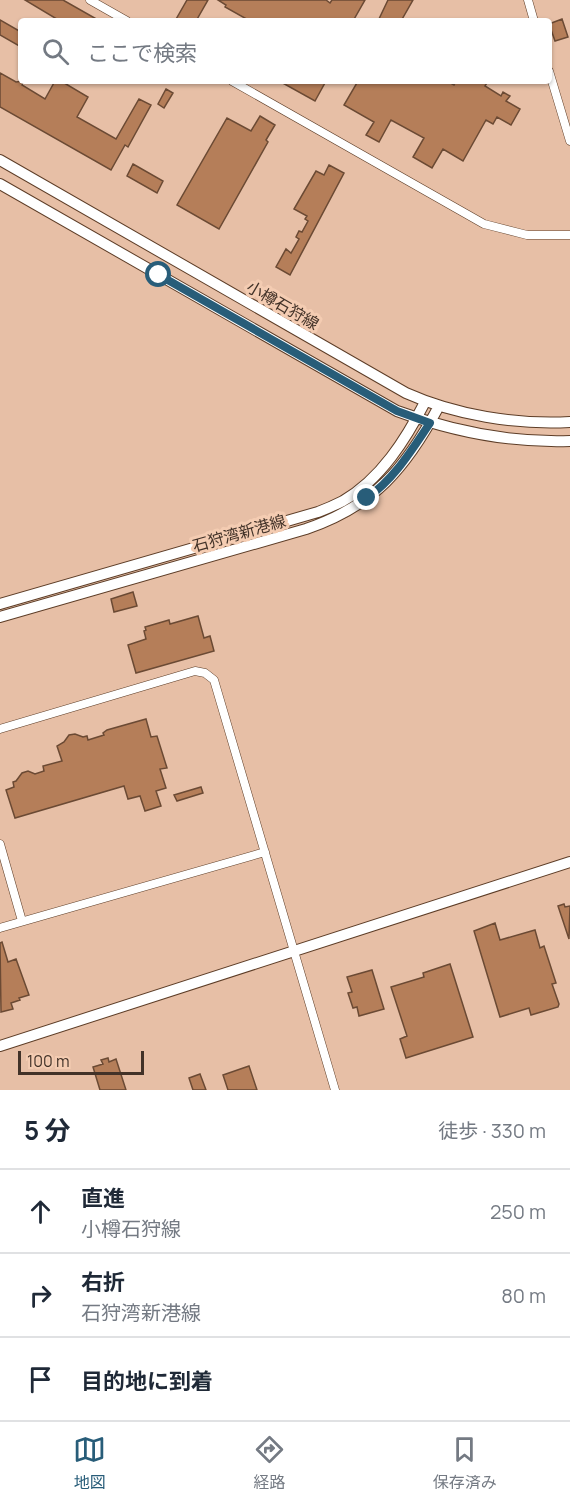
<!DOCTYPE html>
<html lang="ja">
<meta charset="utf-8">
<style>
body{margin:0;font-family:Manrope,"Noto Sans JP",sans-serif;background:#f6f6f7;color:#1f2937}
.scale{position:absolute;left:18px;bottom:15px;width:126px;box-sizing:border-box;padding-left:6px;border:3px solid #423228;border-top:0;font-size:16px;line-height:21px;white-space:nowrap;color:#423228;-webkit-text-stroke:4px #f4ccb2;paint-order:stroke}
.stop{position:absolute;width:18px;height:18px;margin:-14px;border:4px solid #285d79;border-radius:50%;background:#fff}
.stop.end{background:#285d79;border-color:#fff;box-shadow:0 2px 6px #0008}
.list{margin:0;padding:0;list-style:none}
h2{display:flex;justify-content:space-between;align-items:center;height:78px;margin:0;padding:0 24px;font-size:26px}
h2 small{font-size:20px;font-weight:400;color:#747a83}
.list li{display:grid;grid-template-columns:39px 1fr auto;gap:18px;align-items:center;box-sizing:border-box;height:84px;padding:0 24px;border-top:2px solid #e0e1e3}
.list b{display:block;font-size:22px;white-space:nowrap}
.list p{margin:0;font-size:20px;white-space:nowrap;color:#747a83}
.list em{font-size:20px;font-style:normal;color:#747a83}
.icon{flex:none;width:33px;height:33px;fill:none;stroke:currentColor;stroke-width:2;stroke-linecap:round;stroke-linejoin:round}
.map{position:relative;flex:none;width:570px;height:1090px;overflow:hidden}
.search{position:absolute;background:#fff;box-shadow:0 2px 4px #0004;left:18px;right:18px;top:18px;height:66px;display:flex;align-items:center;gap:15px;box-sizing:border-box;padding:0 21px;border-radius:6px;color:#747a83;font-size:22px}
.sheet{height:330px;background:#fff}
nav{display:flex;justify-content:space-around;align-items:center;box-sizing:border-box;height:84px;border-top:2px solid #e0e1e3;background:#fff;font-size:16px;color:#747a83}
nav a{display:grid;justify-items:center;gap:3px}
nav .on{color:#285d79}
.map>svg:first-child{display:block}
</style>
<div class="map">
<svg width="570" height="1090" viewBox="0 0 570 1090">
<rect width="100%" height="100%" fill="#e7bfa6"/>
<path fill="#b57e59" stroke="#6b4a34" stroke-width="1.5" d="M25 0H63L100 21H60Z
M187 0H208L196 21H175Z
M218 0H326L330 3 332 0H365L353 21H250L225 7 226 5Z
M388 0H413L401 21H378Z
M562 19 568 37 555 41 549 24Z
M0 20 21 32V47L0 35Z
M0 73 16 82 24 81 22 85 45 99 55 81H61L88 97 77 117 116 139 139 99 151 105 128 147 125 145 111 170 0 107Z
M279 81H326L315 101Z
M358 81H447L454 85 456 81H488L485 86 501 96 503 92 510 96 506 101 520 109 511 125 497 117 493 124 486 120 463 161 443 149 432 168 413 157 424 138 391 120 379 142 366 135 374 122 344 105Z
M166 89 173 93 164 108 158 104Z
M260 116 275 125 266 140 268 142 219 229 177 205 227 118 251 131Z
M133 164 163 181 157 193 127 176Z
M329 165 344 173 290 275 276 267 286 249 291 253 299 239 296 237 299 231 302 232 308 221 305 219 307 216 294 209 316 171 324 175Z
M133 592 137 606 114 612 111 599Z
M198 616 204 638 210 636 214 651 136 673 128 645 146 639 144 631 146 630 145 627 169 620 170 624Z
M146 719 151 737 157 736 167 768 160 769 166 788 156 791 161 806 145 811 140 796 128 799 124 786 15 818 6 790 14 787 13 782 16 781 22 773 28 771 35 774 44 771 43 766 62 761 57 746 64 742 69 735 75 734 83 737 87 736 88 740 104 735 103 733 107 730Z
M201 787 203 793 177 801 174 795Z
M564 904 565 907 570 906 569 939 558 906Z
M495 923 500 940 535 930 540 948 544 946 556 983 552 984 559 1004 558 1007 531 1015 529 1008 500 1017 474 931Z
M2 942 8 962 16 959 29 995 19 998 20 1000 11 1003 13 1009 1 1012 0 943Z
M450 964 473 1037 406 1058 400 1039 407 1036 391 987 424 977 423 973Z
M372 970 384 1009 359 1016 357 1007 353 1008 348 993 352 992 347 977Z
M108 1058 109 1062 116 1059 126 1090H100L93 1067 103 1064 101 1060Z
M249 1066 257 1090H228L223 1075Z
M200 1074 206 1090H193L189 1078Z"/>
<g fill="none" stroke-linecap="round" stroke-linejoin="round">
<defs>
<path id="street" d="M90 0 127 21
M528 0 534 21
M549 71 570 141
M232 81 484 224 527 235H570
M0 729 195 671 205 673 214 680 335 1090
M0 844 22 921
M0 928 265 852"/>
<path id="secondary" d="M0 160 406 393C455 415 516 425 570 422
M0 184 397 411C454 432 510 443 570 441
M0 604 318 512C326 509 335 505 343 501 381 479 406 439 425 402
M0 617 306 529C374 506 406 468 439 406
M0 1046 570 862"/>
</defs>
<use href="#street" stroke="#5d3d27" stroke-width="9"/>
<use href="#secondary" stroke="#5d3d27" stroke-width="12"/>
<use href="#street" stroke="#fff" stroke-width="8"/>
<use href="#secondary" stroke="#fff" stroke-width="10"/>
</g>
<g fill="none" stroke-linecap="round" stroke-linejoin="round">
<path stroke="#285d79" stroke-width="8" d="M159 275 397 411 430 423C411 451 395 478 367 498"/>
</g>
<g text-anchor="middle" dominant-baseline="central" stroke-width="6" stroke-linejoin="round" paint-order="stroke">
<g font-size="16" fill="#423228" stroke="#f4ccb2">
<text transform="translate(283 305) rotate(30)">小樽石狩線</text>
<text transform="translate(239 533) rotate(-16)">石狩湾新港線</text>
</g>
</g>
</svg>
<div class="scale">100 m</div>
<div class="stop" style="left:159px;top:275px"></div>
<div class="stop end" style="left:367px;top:498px"></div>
<div class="search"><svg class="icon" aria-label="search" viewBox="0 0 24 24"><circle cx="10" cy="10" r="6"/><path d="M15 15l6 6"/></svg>ここで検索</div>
</div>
<section class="sheet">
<h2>5 分<small>徒歩 · 330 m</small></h2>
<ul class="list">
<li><svg class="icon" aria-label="ahead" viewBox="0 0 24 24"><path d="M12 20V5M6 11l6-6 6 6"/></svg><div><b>直進</b><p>小樽石狩線</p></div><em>250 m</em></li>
<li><svg class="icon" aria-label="right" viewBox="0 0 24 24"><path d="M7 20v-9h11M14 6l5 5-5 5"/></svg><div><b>右折</b><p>石狩湾新港線</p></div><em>80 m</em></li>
<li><svg class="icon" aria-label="arrive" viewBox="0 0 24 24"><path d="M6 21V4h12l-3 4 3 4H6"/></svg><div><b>目的地に到着</b></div></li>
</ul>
</section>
<nav>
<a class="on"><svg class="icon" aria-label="map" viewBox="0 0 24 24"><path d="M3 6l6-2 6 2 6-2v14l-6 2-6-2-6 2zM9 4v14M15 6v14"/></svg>地図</a>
<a><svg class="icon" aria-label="directions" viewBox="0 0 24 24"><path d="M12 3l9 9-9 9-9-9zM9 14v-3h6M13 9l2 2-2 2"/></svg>経路</a>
<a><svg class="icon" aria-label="saved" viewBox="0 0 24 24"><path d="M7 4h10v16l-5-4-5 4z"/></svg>保存済み</a>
</nav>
